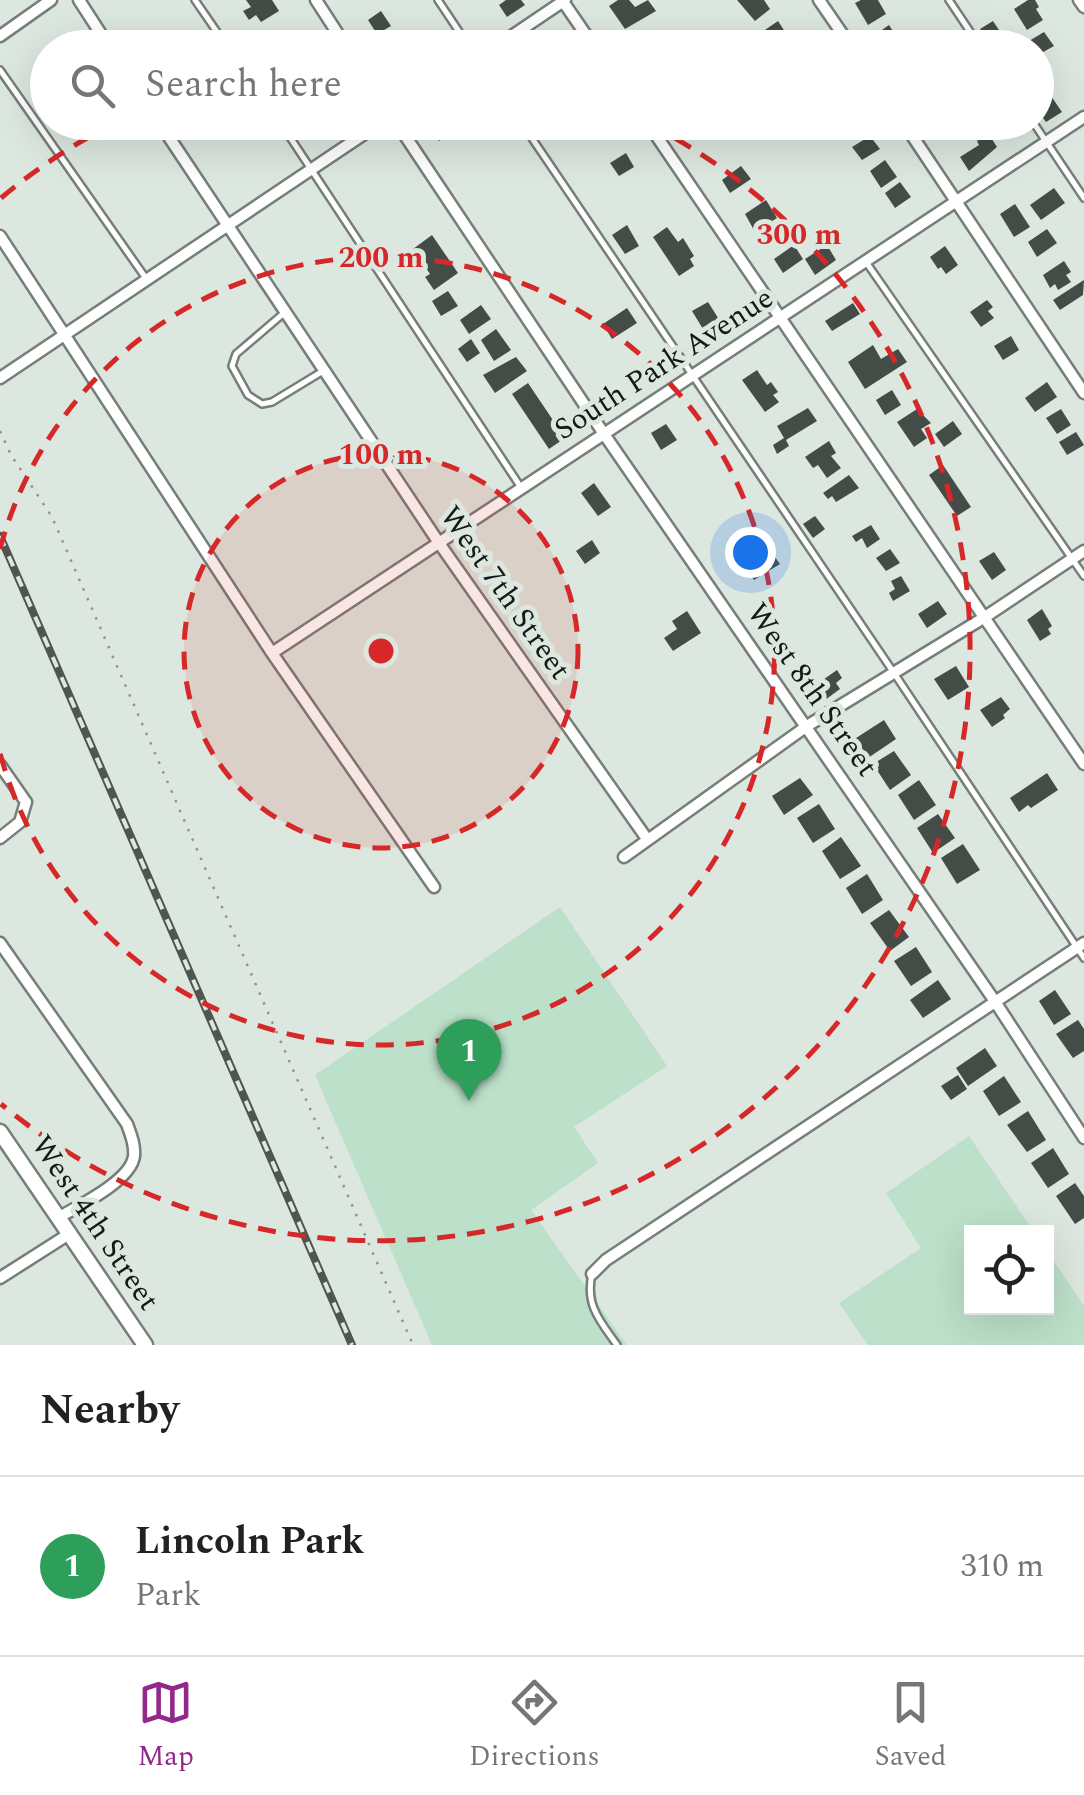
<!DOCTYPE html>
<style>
body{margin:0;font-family:Spectral,serif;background:#f6f6f6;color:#222}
.controls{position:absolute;right:30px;bottom:30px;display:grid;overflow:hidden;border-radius:0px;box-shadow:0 10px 40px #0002}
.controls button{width:90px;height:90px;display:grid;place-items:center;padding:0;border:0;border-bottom:2px solid #e0e0e0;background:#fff;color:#222;font:50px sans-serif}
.you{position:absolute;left:750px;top:552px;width:35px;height:35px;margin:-25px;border:8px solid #fff;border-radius:50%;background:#1a73e8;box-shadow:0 0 0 15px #1a73e833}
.badge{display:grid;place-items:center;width:65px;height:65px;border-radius:50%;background:#91298d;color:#fff;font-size:32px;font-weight:700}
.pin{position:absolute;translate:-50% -82px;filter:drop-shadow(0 2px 5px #0008)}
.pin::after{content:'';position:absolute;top:52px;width:35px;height:30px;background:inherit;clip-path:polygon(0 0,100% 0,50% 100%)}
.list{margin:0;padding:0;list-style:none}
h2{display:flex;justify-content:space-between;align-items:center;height:130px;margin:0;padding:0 40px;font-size:42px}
h2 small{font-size:32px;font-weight:400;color:#767676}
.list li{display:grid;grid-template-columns:65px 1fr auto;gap:30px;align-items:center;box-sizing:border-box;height:180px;padding:0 40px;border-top:2px solid #e0e0e0}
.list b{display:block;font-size:38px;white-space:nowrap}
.list p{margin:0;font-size:32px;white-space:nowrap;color:#767676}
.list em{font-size:32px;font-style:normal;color:#767676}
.icon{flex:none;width:55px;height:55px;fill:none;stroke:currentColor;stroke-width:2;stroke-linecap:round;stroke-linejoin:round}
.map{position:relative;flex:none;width:1084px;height:1345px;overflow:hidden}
.search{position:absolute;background:#fff;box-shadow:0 10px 40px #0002;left:30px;right:30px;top:30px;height:110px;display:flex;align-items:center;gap:25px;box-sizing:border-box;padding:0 35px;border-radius:55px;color:#767676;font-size:38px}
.sheet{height:310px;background:#fff}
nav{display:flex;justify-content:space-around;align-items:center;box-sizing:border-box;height:140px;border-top:2px solid #e0e0e0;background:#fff;font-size:28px;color:#767676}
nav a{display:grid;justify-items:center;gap:5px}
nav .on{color:#91298d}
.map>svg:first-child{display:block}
</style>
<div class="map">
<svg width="1084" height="1345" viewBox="0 0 1084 1345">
<rect width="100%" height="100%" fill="#dce7df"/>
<path fill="#bce0c9" d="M560 907 667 1066 574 1127 598 1163 531 1210 627 1345H432L315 1075Z
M969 1136 1034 1232H972V1308H1046L1047 1251 1084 1306V1345H868L839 1303 921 1248 886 1193Z"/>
<path fill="#434c46" d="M246 0H272L279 11 261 22 256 15 249 20 243 11 251 7Z
M506 0H521L525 5 507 17 499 5Z
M618 0H629L635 7 648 0 656 11 625 29 609 6Z
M737 0H764L770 9 755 21Z
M861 0H878L886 14 868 25 855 3Z
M1028 0H1035L1039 7 1036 9 1043 20 1027 30 1014 9Z
M381 11 391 26 377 34 368 20Z
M778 21 791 41 782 48H773L762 32Z
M993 21 1003 36 990 44 980 29Z
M889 25 900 42 892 48H879L872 37Z
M1044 32 1054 46 1036 56V48L1029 41Z
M1049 93 1062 112 1046 122 1036 108V101Z
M432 122H450L456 131 439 141 428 125Z
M988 133 997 147 969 171 960 157 979 145 977 141Z
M870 136 880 149 862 160 852 147Z
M626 153 634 167 619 176 610 163Z
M885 160 897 177 881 188 870 171Z
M741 166 751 179 730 193 722 180Z
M900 182 911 197 895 208 885 193Z
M1054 188 1065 203 1041 220 1030 205Z
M766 200 777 218 755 232 745 214Z
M1015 204 1030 227 1014 237 1000 214Z
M627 225 639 246 625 254 612 235Z
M667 227 678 242 683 238 694 256 690 259 694 266 679 276 653 237Z
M1047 229 1057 243 1037 257 1028 242Z
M432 235 458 273 434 290 425 277 430 274 413 249Z
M794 245 803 259 783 273 774 259Z
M827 245 836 260 815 275 805 259Z
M945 246 958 265 946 274 941 267 938 269 930 257Z
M1064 261 1071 272 1066 275 1071 282 1058 290 1055 284 1050 288 1043 275Z
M1084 280 1083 295 1060 310 1053 300Z
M448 291 458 306 441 316 432 301Z
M987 300 993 307 988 311 994 318 981 327 970 312Z
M708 302 727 332 711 342 692 311Z
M853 303 860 314 832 331 825 321Z
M481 305 491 319 469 334 460 320Z
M627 308 637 323 612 339 603 324Z
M496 329 511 350 494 361 481 340Z
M1011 336 1019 350 1003 360 994 346Z
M471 339 480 353 467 362 458 349Z
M873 345 881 359 898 349 907 362 865 389 848 362Z
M516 357 527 371 495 393 483 375Z
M757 370 767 385 771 382 778 392 773 395 779 402 765 412 742 380Z
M1047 382 1057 397 1035 412 1025 398Z
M528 383 565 438 549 449 512 394Z
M892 390 901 405 885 415 876 400Z
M808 408 817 421 786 440 789 446 777 454 773 445 784 438 777 426Z
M917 409 931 423 921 429 927 438 914 447 897 422Z
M1061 409 1071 425 1057 434 1046 418Z
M953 421 962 434 944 447 935 434Z
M666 424 677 440 661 450 651 433Z
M1076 432 1084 445 1067 455 1059 442Z
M829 441 836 453 831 456 841 468 827 478 818 465 813 468 805 457Z
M943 465 971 507 957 516 929 475Z
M849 475 859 488 836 502 832 496 828 499 823 493Z
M594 483 611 507 598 516 581 493Z
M815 516 825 529 813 538 803 524Z
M871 525 880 539 867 548 862 538 856 542 852 536Z
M592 540 600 553 585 564 576 551Z
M747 540 758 557 769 549 780 564 754 580 748 571 744 574 733 549Z
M890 549 900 563 886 571 876 558Z
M994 552 1006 570 992 580 979 561Z
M901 576 910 591 893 601 889 593 895 589 891 581Z
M938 601 947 614 927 628 918 614Z
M1042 609 1052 626 1048 629 1051 634 1040 641 1027 620Z
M687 611 701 633 673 651 664 638 677 629 672 621Z
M956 666 969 687 948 700 934 679Z
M837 670 842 678 836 683 840 689 825 700 821 694 817 697 808 685 815 681 817 684Z
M1001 697 1010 709 1003 715 1005 718 992 727 980 710Z
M884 720 896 739 868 758 856 738Z
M894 751 911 775 890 790 873 764Z
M1047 773 1058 790 1031 808 1028 805 1019 812 1010 798Z
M800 778 813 795 784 815 772 796Z
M919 780 936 805 914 820 898 795Z
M819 804 835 829 813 843 797 818Z
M938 814 955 838 933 853 917 828Z
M841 837 861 866 840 879 822 851Z
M963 844 980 870 957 884 941 858Z
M867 874 883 900 862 914 846 888Z
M889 910 909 937 890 951 870 923Z
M916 947 932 972 911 986 894 961Z
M938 980 951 999 923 1018 910 1000Z
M1055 990 1071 1014 1054 1025 1039 1001Z
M1078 1020 1084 1029V1051L1073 1058 1056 1034Z
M985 1048 997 1066 968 1086 956 1068Z
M958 1075 967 1089 951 1100 941 1086Z
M1004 1076 1021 1102 999 1116 983 1091Z
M1028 1111 1046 1140 1027 1152 1007 1125Z
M1053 1148 1069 1174 1048 1188 1031 1163Z
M1075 1183 1084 1196V1218L1075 1224 1056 1196Z"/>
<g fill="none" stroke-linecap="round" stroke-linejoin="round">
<defs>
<path id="lane" d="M195 0 228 48
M438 0 470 48
M949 0 981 48
M0 70 145 277
M280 122 520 486
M521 122 894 673 1084 958
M1033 122 1084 198
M866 262 1084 576
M284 313 236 354 232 366 248 395 262 404 272 402 323 371
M592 1274C585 1305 600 1321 617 1345"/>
<path id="street" d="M79 0 110 48
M316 0 347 48
M562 0 595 48
M819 0 852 48
M1079 0 1084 7
M0 36 51 0
M494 48 565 0
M159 122 439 543 647 839
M396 122 604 434 994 1000 1084 1138
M647 122 1084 764
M903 122 1084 393
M0 236 272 653 434 887
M0 378 382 122
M272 653 1084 117
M0 765 26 802 20 822 0 838
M624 857 807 726 985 617 1084 551
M0 943 127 1124C131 1135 135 1145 134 1156 131 1181 78 1206 58 1218
M592 1274 606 1260 1084 943
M0 1278 69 1234"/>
<path id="secondary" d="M0 1132 145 1345"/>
</defs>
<use href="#lane" stroke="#757e78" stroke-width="10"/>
<use href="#street" stroke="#757e78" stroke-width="15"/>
<use href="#secondary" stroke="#757e78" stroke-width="19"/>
<path stroke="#8d9690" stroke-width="2.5" stroke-dasharray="2.5 8" stroke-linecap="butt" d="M0 431 11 455 52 517 413 1345"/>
<use href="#lane" stroke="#fff" stroke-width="5"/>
<use href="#street" stroke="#fff" stroke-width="10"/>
<use href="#secondary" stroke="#fff" stroke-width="14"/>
<defs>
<path id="rail" d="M0 536 352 1345"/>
</defs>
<use href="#rail" stroke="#4f5550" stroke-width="8"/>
<use href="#rail" stroke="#dce7df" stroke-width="4" stroke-dasharray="11" stroke-linecap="butt"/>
</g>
<circle cx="381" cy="651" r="197" fill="#d62828" fill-opacity=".12"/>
<g fill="none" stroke="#d62828" stroke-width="5" stroke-dasharray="18 12">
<circle cx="381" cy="651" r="197"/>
<path d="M0 549A394 394 0 1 1 0 753"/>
<path d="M1 198A591 591 0 0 1 113 124M649 124A591 591 0 1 1 1 1104"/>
</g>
<g text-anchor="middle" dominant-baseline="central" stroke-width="10" stroke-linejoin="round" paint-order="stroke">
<g font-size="30" fill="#151916" stroke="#dce7df">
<text transform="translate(664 364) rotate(-33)">South Park Avenue</text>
<text transform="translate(505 593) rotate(55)">West 7th Street</text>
<text transform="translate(812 690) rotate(55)">West 8th Street</text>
<text transform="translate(95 1223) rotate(56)">West 4th Street</text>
</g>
</g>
<circle cx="381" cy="651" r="15" fill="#d62828" stroke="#dce7df" stroke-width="5"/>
<g font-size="30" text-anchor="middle" font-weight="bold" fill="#d62828" stroke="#dce7df" stroke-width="10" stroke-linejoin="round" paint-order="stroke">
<text x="799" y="244">300 m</text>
<text x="381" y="267">200 m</text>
<text x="381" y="464">100 m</text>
</g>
</svg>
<div class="controls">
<button><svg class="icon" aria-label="locate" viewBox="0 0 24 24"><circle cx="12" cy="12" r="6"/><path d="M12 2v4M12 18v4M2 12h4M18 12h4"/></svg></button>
</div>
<div class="you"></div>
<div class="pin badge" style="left:469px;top:1101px;background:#2e9e5b">1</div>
<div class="search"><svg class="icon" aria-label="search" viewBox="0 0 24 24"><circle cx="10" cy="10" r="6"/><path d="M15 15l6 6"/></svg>Search here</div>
</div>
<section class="sheet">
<h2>Nearby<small></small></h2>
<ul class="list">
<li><span class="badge" style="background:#2e9e5b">1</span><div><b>Lincoln Park</b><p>Park</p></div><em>310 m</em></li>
</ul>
</section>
<nav>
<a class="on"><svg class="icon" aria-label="map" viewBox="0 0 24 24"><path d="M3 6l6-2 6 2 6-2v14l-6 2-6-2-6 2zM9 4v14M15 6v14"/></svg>Map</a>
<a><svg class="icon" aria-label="directions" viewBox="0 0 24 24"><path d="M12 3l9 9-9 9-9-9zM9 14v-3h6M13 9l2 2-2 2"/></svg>Directions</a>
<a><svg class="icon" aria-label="saved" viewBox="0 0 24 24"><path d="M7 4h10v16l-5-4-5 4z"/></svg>Saved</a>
</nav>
